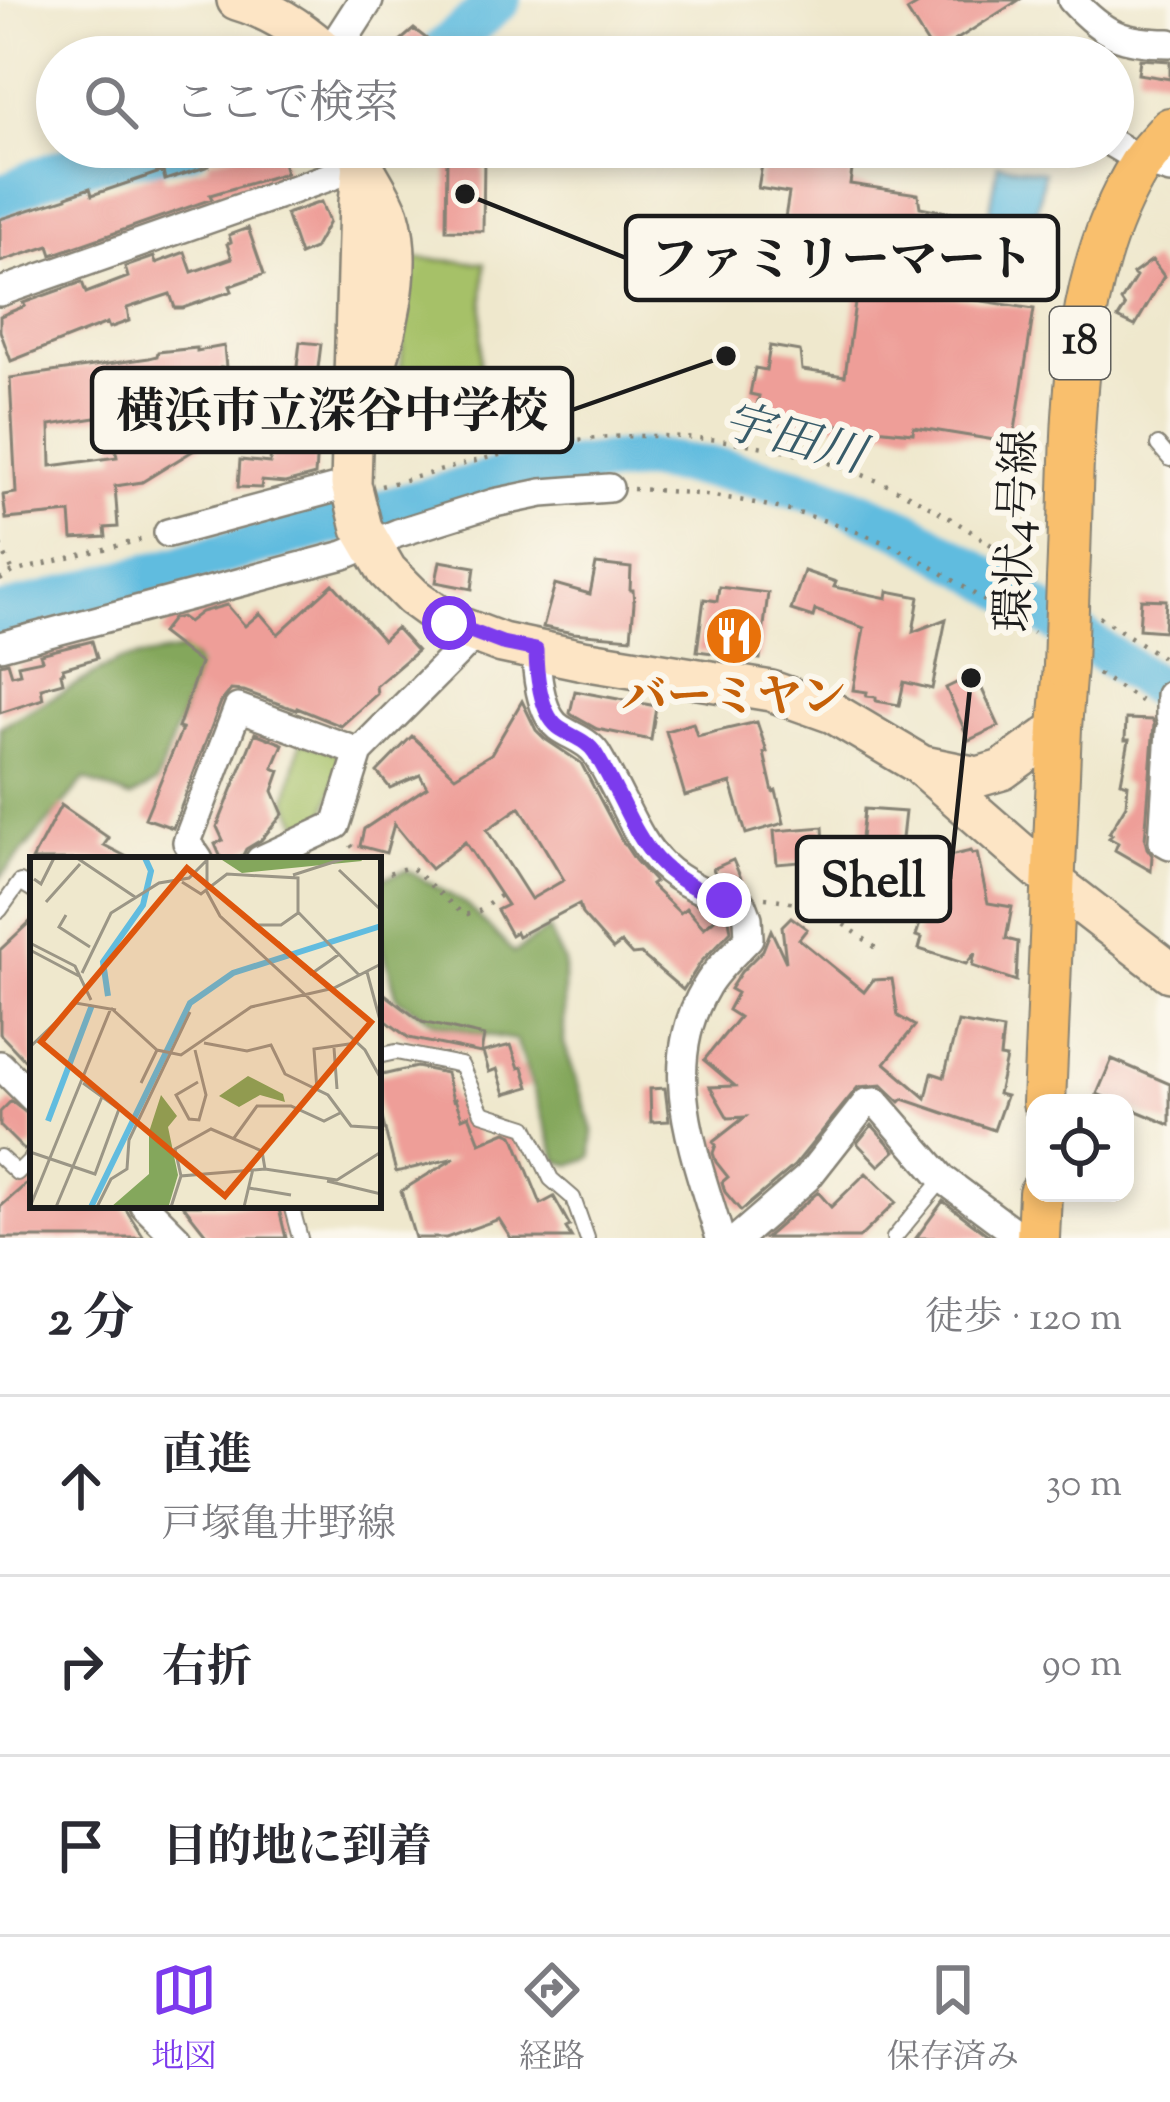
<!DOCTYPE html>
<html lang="ja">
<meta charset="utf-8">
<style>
body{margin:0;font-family:"Sorts Mill Goudy","Noto Serif JP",serif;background:#f2f2f3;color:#2b2b33}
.controls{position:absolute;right:36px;bottom:36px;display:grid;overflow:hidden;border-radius:24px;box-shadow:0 6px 18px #0003}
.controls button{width:108px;height:108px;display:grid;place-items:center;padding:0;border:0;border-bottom:3px solid #e1e1e2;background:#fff;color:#2b2b33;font:60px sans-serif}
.stop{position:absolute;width:36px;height:36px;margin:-27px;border:9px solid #7c3aed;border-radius:50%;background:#fff}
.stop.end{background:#7c3aed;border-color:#fff;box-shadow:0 3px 12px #0008}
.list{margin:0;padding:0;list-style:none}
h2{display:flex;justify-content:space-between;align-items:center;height:156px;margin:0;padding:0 48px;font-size:51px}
h2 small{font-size:39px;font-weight:400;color:#7c7c81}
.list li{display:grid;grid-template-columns:78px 1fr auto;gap:36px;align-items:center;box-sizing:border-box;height:180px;padding:0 48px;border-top:3px solid #e1e1e2}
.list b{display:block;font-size:45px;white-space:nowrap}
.list p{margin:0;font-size:39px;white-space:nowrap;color:#7c7c81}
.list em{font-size:39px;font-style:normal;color:#7c7c81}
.icon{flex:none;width:66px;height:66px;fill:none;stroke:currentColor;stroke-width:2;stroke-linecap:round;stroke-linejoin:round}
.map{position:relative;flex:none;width:1170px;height:1238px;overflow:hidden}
.search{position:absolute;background:#fff;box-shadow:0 6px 18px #0003;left:36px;right:36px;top:36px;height:132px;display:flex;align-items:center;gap:30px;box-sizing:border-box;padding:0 42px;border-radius:66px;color:#7c7c81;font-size:45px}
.sheet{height:696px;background:#fff}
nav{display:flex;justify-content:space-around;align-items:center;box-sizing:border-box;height:168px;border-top:3px solid #e1e1e2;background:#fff;font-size:33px;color:#7c7c81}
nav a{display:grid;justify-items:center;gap:6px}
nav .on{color:#7c3aed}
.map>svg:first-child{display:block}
</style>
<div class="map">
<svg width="1170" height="1238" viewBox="0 0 1170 1238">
<rect width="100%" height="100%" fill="#fbf7ec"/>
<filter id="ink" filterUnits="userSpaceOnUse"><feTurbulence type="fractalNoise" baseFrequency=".00833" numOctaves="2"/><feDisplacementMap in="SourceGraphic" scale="24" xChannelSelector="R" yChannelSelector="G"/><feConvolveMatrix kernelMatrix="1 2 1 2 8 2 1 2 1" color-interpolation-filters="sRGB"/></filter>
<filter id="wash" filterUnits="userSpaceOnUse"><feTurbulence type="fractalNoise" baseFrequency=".004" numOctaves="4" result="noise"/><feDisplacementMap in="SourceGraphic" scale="48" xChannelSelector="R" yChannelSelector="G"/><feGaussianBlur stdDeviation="2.7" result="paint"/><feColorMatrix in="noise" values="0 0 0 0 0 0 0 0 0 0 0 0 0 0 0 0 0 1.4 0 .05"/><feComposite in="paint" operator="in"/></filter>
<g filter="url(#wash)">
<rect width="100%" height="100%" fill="#efe8cd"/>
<path fill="#a6c168" stroke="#616e42" stroke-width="3" d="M411 258 485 263 479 386 398 395Z
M301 741 345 755 323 820 302 829 287 800Z"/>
<path fill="#84a75c" stroke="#50623c" stroke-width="3" d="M188 649 199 668 156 783 130 798 85 779 0 878V727L118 661Z
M407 870 466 904 514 953 548 929 564 962V1043L593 1130 592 1157 571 1165 558 1161 516 1040 480 1034 434 1022 397 998 378 930V880Z"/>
<path fill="#61bcdf" stroke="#3e6c7e" stroke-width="3" d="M998 164 1044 172 1028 261 983 253Z"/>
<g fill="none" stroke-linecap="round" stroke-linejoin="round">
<path stroke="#61bcdf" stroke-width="42" d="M434 57 500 0
M0 196C16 190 29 182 45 176 90 158 141 154 189 147
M0 615 515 474 646 459 733 471 820 494 906 530 1011 592 1170 695"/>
</g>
<g id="blocks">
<path fill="#ee9e98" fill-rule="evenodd" d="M925 0H1019L934 54 907 11Z
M414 29 427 39 416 57H391L400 41Z
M1140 59 1170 61V79L1138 74Z
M238 147H279L286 173 210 195 212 199 52 255 49 246 0 262V219L67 198V196L90 188 92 195 163 171 165 180 209 166 208 161 239 153Z
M765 147H800L854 156 850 184 918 194 920 207 952 213 937 294 1034 309 1013 443 914 427 913 433 755 416 759 396 750 394 755 368 766 370 770 346 800 351 802 370 845 376 865 230 785 218 789 193 758 188Z
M447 157 484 158 483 231 446 230Z
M321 202 329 222 314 249 300 255 286 214Z
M248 228 264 274 230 286 232 291 183 308H175L170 294 127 308 129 321 109 328 107 323 11 361 0 331V316L25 306 23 303 82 282 86 293 128 277 125 267 154 257 156 263 185 252 192 272 232 258 227 244 231 242 229 235Z
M1152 260 1164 276 1135 326 1118 318 1125 307 1121 301 1136 277 1133 274Z
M300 342 321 344 316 384H321L315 475 285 483 262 481 261 488 238 487 240 460 270 463 274 406H281V376L296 375Z
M224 346 226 368H221L223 376 216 377 220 398 178 405 204 444 142 482 115 486 118 527 105 528 106 537 72 539 70 513 6 519 3 495 16 493 10 378 149 358 157 356 158 352 197 348V351ZM109 416 117 457 51 466 50 425Z
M440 561 475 567 472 589 436 582Z
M596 564 631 568 630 590H633L634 603 631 638 573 633 543 627 555 584 590 594Z
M804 571 836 582 834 587 887 598 888 591 919 597 913 632 946 619 932 689 904 682 899 705 876 701V697L866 696 867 692 853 690 864 628 815 610 813 617 791 610Z
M333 584 383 640 396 628 417 651 376 686 377 694 341 726 297 708 296 710 244 691 231 690 221 702 173 828 145 818 182 729 178 728 200 663 161 633 172 619 181 617 188 622 201 612 227 605 245 626 260 613 278 634Z
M719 587 768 593 760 659 697 651 704 599 717 601Z
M1141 599 1166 600 1164 631 1139 629Z
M92 641 97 658 63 668 64 672 61 673 63 682 41 688 43 699 0 713V664L8 662 12 675 20 673 18 665 42 660 40 654Z
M975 674 999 726 969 740 946 688Z
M575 691 656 706 651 740 597 729 572 715 570 713Z
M522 701 536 730 545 739 581 763 621 839 635 860 655 882 651 885 680 913 686 908 704 928 718 916 729 919 731 931 701 962 683 990 641 954 632 955 621 943 613 949 582 914 579 904 518 936 516 932 511 935 497 910 507 905 465 842 431 869 394 824 386 853 360 846 364 829 427 787 420 775 390 788 377 772 412 736 455 776 491 754ZM520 807 564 880 531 899 487 830Z
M1126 719 1153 720 1154 724 1145 840 1147 848 1152 855 1151 871 1115 850 1118 843 1109 838 1112 835 1109 833 1126 805 1128 784 1121 782 1129 740H1125Z
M757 722 767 752 764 753 773 792 776 791 784 823 746 834 731 783 685 796 666 731 693 723 697 736Z
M255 733 283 744 273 768 280 771 273 791 283 814 261 840 246 849 243 855 232 860H222L215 844 223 840 217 827Z
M61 805 109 838 104 845 133 860H32Z
M864 809 905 812 900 856 942 845 945 857 971 851 972 854 977 853 988 903 1012 907 1006 939 1018 942 1016 981 972 966 975 953 966 964 919 949 922 938 916 936 926 904 919 879 881 876 879 894 856 892 857 873 848 871 858 868Z
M823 827 825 860 777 864 774 831Z
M733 860 743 883 739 885 717 877 713 869Z
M791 917 807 929 799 939 864 992 873 980 892 979 898 1016 915 1026 885 1063 926 1098 932 1073 944 1077 958 1022 1003 1030 1000 1057 1006 1058 998 1094 1006 1096 994 1130 903 1099 900 1102 882 1085 858 1087 794 1166 741 1211 725 1192 722 1182 728 1177 716 1162 713 1153 716 1145 713 1142 745 1117 728 1118 710 1087 735 1086 704 1060 739 1017 728 1010 737 993 730 989 741 972 763 950 771 930 786 962 782 926Z
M33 919V1069L0 1034V950Z
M378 989 422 1022 484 1036 481 1053 409 1038 378 1015Z
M511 1045 519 1068 523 1067 529 1087 505 1094 497 1069 489 1072 483 1052Z
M1112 1059 1170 1084V1125L1125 1106V1103H1118L1097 1094Z
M416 1067 446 1073 453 1100 455 1099 462 1118 469 1115 480 1143 506 1132 513 1135 541 1204 554 1197 570 1226 566 1228 572 1238H511L499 1219 446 1238H415L401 1191 455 1158 396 1172 378 1103V1076Z
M665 1088 669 1121 651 1122 650 1089Z
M11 1101 33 1118V1146L24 1150 0 1126V1112Z
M872 1125 895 1151 879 1166 857 1143Z
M866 1173 896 1202 859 1238H765L818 1192 831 1207Z
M33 1178V1205H123L144 1238H0V1207Z
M943 1201 992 1238H916Z
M183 1205H278L286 1238H209Z"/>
</g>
</g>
<g filter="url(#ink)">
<use href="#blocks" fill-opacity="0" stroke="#868274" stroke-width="3"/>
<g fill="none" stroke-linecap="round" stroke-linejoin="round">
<defs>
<path id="service" d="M1158 445 1170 459
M0 910 20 882 33 890
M378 1056 396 1052 461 1065 482 1113 526 1127 551 1179 573 1198 587 1238
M0 1157 17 1173 33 1157
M291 1205 300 1238
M894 1238 943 1179"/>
<path id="minor" d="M1072 0C1104 35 1123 43 1170 43
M1113 144 1142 161 1170 170
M0 292 363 165
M168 533 351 484
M0 646 344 555 398 533 494 503 542 493 609 488
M536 649C536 671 540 713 558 727 570 736 587 740 596 753 645 835 638 876 743 905L748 918 749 938C735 953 716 969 706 987 657 1069 696 1155 720 1238
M1170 695V717
M1170 731 1163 841 1170 845
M199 860 187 842 238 708 359 752
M260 860 336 825 359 752 476 634
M0 1065 33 1098
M144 1205 177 1238
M738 1238 807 1178 866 1103 876 1102 943 1179 1022 1238"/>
<path id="tertiary" d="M330 56 366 0"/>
<path id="secondary" d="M237 0C274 11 303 30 331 57
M362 163C370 180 383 197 389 215 406 270 384 342 367 394
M363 165 359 202 351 484 362 528 387 571 413 597 449 623 502 643 583 660 771 691 833 713 919 764 1055 883 1170 972
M924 766 978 777 1002 770 1060 728"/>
<path id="primary" d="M1068 579C1075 442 1064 286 1140 165 1148 152 1160 141 1170 129
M1044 1103 1060 728 1065 666
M1038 1238 1040 1193"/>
</defs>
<use href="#service" stroke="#868274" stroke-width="18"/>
<use href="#minor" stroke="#868274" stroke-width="32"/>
<use href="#tertiary" stroke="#868274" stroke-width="38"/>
<use href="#secondary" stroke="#868274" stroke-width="44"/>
<use href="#primary" stroke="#868274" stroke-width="46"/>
<path stroke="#868274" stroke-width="4.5" stroke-dasharray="3 9" stroke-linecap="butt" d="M381 486C444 471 505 450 569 441 674 427 788 442 885 484 938 507 987 542 1034 574
M633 489C724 493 808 509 892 546 941 568 987 604 1033 633
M0 545 13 572
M0 580 13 572 144 539
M1099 617 1170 662
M1098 674 1144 703
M351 845 362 860
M378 876 410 867 464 915 479 911 502 894
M765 898C814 903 839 919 876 948"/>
<use href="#service" stroke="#fff" stroke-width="14"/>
<use href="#minor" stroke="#fff" stroke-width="27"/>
<use href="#tertiary" stroke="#fff" stroke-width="33"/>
<use href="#secondary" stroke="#fde5c5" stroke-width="39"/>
<use href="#primary" stroke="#f9bf6d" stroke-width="42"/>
<defs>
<path id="primary-bridge" d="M1065 666 1068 579"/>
</defs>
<use href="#primary-bridge" stroke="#868274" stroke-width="46" stroke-linecap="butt"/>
<use href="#primary-bridge" stroke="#f9bf6d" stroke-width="42"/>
</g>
</g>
<g fill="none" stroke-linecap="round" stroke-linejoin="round" filter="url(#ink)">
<path stroke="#7c3aed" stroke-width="15" d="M449 623 502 643 536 650C536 671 540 713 558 727 570 736 587 740 595 753 638 822 636 870 724 900"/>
</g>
<defs>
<symbol id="restaurant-disc" viewBox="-11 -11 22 22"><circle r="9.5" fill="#e8710a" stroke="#fbf7ec"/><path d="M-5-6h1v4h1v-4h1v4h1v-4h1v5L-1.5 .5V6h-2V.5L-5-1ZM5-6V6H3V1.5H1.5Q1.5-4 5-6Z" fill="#fff"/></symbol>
</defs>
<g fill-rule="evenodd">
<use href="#restaurant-disc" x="701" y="603" width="66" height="66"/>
</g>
<g text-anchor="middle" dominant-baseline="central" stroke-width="12" stroke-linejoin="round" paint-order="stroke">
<rect fill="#fbf7ec" stroke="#5f5e5a" stroke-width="3" x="1050" y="307" width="60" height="72" rx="9"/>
<g font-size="42" font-weight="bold" fill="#1c1c1c">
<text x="1080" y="343">18</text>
</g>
<g font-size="45" fill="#1c1c1c" stroke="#fbf7ec">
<text transform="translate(1020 531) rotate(-88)">環状4号線</text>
</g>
<g font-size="45" font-weight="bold" fill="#c56008" stroke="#fbf7ec">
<text x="734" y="700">バーミヤン</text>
</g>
<g font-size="48" font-style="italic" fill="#385c6a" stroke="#fbf7ec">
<text transform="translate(793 442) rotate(15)">宇田川</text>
</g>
</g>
<g transform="translate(30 857)">
<rect width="351" height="351" fill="#efe8cd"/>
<path d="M189 1H330L332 4 212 16ZM218 219 253 237 255 245 230 238 209 250 189 239ZM131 238 147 259 138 270 148 318 139 348 81 350 119 317V275Z" fill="#84a75c"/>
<path fill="none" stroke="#61bcdf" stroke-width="6" d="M78 139 73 105 113 48 121 14 115 1M18 264 62 148M61 350 160 146 203 116 351 69"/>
<path fill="none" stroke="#9b9686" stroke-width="3" d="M47 1 105 40M177 1V35L190 59 335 193 351 222M309 13 351 53M263 18 316 1M4 22 11 27 24 1M152 25 171 37 197 17 268 21V55L330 119M16 45 50 7M36 58 29 70 60 90M222 68H251L268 56M248 85 281 117 308 98M0 86 45 109 61 143M0 93 49 119M337 115 351 167M52 116 81 56 129 26 159 21 176 4M81 151 127 193 151 198 221 150 304 131 351 107M174 186 217 194 241 188 255 217 298 238 321 269 351 271M0 190 46 146 86 153M304 191 307 232M165 193 176 238 169 263 159 262 146 238 168 225M111 226 127 193M287 233 284 192 326 186M204 281 227 249H261L294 264 312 255M0 295 65 317 89 252 53 226M151 319 145 292 181 272 232 294 235 312M297 324 351 337M219 331 261 338M0 350 81 151M26 350 72 240M67 350 81 322 97 312 99 283 160 155M141 350 151 319 235 312 307 323 351 295M214 350 223 312"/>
<path fill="#de560d" fill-opacity="0.15" stroke="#de560d" stroke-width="6" d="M157 11 341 165 195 339 11 185Z"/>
<rect width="351" height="351" fill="none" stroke="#1c1c1c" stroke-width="6"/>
</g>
<path fill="none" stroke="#1c1c1c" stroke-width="4.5" d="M465 194L626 258M726 356L572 410M971 678L950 879"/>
<g fill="#1c1c1c" stroke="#fbf7ec" stroke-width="4.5">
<circle cx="465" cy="194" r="12"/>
<circle cx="726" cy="356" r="12"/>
<circle cx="971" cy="678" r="12"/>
</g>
<g fill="#fbf7ec" stroke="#1c1c1c" stroke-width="4.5">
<rect x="626" y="216" width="432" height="84" rx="12"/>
<rect x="92" y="368" width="480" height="84" rx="12"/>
<rect x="797" y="837" width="153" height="84" rx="12"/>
</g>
<g font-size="48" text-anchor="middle" font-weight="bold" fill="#1c1c1c">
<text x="842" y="275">ファミリーマート</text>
<text x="332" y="427">横浜市立深谷中学校</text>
<text x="873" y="896">Shell</text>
</g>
</svg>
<div class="controls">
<button><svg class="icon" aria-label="locate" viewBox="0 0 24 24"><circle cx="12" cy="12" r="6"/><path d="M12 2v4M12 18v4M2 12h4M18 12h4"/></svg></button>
</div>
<div class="stop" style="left:449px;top:623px"></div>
<div class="stop end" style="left:724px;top:900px"></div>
<div class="search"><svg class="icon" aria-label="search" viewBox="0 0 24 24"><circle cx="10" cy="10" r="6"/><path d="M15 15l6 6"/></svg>ここで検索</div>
</div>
<section class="sheet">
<h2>2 分<small>徒歩 · 120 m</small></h2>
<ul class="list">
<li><svg class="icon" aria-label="ahead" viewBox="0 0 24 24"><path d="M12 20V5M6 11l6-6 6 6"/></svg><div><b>直進</b><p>戸塚亀井野線</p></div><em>30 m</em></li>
<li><svg class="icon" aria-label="right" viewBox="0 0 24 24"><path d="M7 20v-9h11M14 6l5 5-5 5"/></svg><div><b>右折</b></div><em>90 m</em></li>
<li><svg class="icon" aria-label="arrive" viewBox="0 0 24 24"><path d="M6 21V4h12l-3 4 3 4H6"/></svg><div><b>目的地に到着</b></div></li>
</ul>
</section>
<nav>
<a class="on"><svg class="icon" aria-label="map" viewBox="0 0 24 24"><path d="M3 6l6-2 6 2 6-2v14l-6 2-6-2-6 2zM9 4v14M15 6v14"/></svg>地図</a>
<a><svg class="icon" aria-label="directions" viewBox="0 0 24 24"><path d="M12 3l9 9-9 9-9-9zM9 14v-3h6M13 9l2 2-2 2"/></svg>経路</a>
<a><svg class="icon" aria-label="saved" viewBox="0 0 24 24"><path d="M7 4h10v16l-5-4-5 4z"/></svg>保存済み</a>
</nav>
